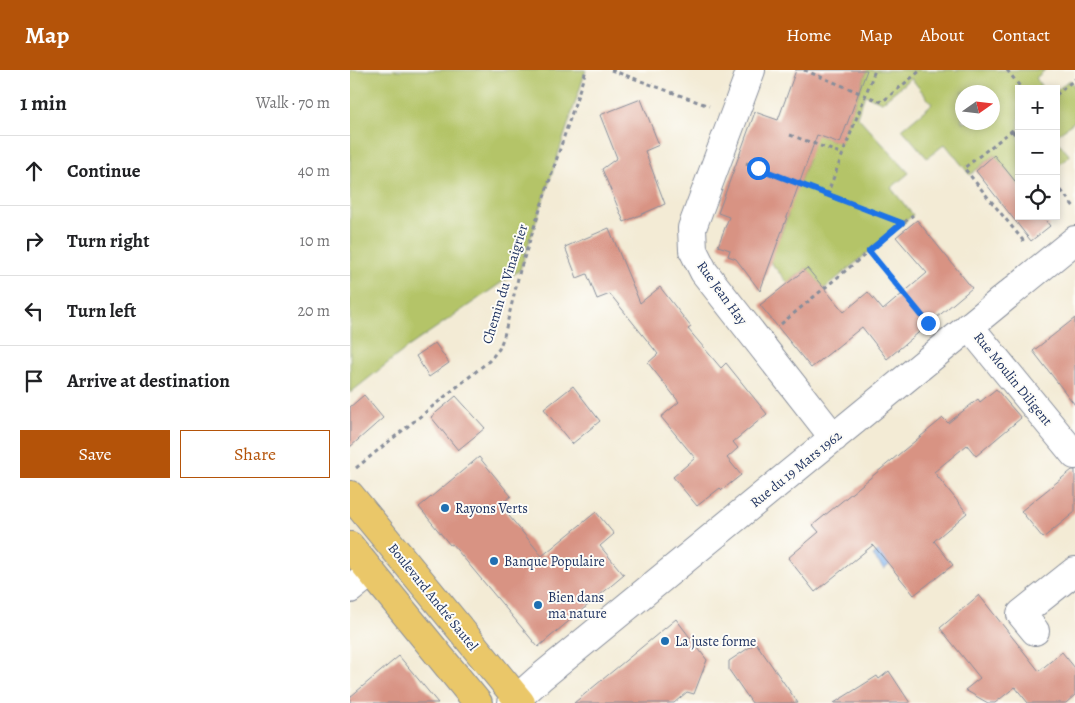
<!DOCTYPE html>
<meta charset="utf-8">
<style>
body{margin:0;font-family:Alegreya,serif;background:#f6f6f6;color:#202124}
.controls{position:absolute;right:15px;top:15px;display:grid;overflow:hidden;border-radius:0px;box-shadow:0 2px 8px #0003}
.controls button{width:45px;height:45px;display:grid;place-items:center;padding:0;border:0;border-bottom:1px solid #e0e0e0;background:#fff;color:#202124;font:25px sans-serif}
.compass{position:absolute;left:605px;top:15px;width:45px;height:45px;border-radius:50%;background:#fff;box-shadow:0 2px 8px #0003;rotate:76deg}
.stop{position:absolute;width:15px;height:15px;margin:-11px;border:4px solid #1a73e8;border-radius:50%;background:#fff}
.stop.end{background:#1a73e8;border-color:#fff;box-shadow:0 1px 5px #0008}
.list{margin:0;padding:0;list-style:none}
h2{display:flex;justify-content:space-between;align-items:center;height:65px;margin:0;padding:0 20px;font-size:21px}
h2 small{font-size:16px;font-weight:400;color:#757577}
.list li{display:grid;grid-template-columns:32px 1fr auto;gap:15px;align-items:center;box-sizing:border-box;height:70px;padding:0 20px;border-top:1px solid #e0e0e0}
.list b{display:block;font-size:19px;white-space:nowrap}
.list em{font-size:16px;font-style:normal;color:#757577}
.actions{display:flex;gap:10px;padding:15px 20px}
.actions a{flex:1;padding:11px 0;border:1px solid #b45309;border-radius:0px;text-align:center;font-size:18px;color:#b45309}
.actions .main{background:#b45309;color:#fff}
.icon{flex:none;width:28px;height:28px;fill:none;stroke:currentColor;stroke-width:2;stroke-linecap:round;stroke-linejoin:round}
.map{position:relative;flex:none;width:725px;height:633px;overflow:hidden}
header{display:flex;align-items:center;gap:30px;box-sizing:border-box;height:70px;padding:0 25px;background:#b45309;color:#fff}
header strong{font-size:24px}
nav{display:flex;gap:28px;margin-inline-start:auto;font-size:18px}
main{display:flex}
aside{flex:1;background:#fff}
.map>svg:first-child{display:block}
</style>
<header>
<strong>Map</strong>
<nav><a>Home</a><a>Map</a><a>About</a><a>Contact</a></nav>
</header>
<main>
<aside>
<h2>1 min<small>Walk · 70 m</small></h2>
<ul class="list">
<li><svg class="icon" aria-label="ahead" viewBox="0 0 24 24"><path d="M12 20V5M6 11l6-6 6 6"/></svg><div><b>Continue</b></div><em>40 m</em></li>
<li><svg class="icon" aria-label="right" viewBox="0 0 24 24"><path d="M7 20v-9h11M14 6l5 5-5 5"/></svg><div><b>Turn right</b></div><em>10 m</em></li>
<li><svg class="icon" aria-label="left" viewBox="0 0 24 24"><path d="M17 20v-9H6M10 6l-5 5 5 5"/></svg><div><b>Turn left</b></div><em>20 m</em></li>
<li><svg class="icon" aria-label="arrive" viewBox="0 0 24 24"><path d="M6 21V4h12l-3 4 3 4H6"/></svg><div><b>Arrive at destination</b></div></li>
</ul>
<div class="actions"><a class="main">Save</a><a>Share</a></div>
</aside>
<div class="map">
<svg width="725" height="633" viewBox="0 0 725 633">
<rect width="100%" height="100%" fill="#fdfcf7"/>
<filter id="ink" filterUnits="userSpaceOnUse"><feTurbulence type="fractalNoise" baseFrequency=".02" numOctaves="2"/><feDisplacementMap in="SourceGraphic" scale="10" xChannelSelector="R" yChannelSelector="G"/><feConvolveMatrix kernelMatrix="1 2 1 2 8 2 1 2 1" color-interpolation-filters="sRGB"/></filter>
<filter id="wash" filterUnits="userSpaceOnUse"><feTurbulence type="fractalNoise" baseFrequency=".0096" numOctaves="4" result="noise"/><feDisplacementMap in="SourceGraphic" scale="20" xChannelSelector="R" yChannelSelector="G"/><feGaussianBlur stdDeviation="1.12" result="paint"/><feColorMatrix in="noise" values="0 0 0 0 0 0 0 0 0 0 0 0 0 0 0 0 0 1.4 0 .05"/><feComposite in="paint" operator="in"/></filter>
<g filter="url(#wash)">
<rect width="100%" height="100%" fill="#f3ebd5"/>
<path fill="#b4c467" stroke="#687a62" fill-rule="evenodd" d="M0 0H236L170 200 58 277 0 323Z
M517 0H695L686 8 693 19H669V116L644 85 620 105 595 74 577 88 552 59 582 34 561 8 532 32 515 25 507 46 559 103 541 118 563 145 474 219 457 198 438 213 412 182 430 166 438 145 426 105 449 114 458 90 443 56 490 73ZM612 22H642V52H612Z
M720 10 725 17V51L706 66V21Z
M706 69 720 86 706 97Z"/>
<path fill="#81b4ee" stroke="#4e72a6" d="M547 467 558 480 534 499 523 486Z"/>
<g id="blocks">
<path fill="#d89383" d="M446 0H517L490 73 467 65 410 221 386 189 378 186 380 180 368 176 379 147 368 143 405 42 428 50Z
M291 29 309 75 295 81 315 134 274 152 252 99 267 88 250 45Z
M644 85 669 116V146H692L700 156 681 171 626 101Z
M567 150 622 218 537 289 512 257 461 298 410 235 457 198 494 242 518 222 533 240 577 203 546 167Z
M259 158 290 233 310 217 341 257 338 259 371 298 376 293 417 344 383 372 388 378 377 388 391 405 372 420 370 418 347 436 323 407 345 388 311 347 329 332 298 293 308 284 260 224 247 229 237 204 227 208 215 177Z
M725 248V335L683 281Z
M85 273 99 293 79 307 66 286Z
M223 316 250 351 222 374 194 339Z
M646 319 671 348 626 386 617 375 584 402 617 443 584 471 603 495 564 525 523 475 465 522 438 488 469 462 463 455 593 348 598 353 628 329 630 332Z
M14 325 33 348 0 377V337Z
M106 326 135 358 108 380 81 347Z
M129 387 161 426 150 435 192 486 246 442 264 464 250 476 274 505 188 577 102 474 100 475 69 437Z
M722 400H725V442L693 468 671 441Z
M629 525 689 601 712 582 725 598V625L716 633H678L665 617 645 633H638L615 620 630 608 590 558Z
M326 549 357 590 344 624 337 622 324 633H224Z
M406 573 448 633H402L379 600V591Z
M49 586 88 633H0V627Z
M539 601 560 633H484L527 606 529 609Z"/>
</g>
</g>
<g filter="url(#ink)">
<use href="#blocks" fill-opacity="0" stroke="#878d9a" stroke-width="1"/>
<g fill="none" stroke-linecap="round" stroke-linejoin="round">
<defs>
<path id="minor" d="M401 0 342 158 343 180 354 202 484 368
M619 256 725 385
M0 519 21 502
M685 561 671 544 725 501
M162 633 190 608 725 170"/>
<path id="primary" d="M0 425 171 633
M0 476 128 633"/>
</defs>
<use href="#minor" stroke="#878d9a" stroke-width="30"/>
<use href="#primary" stroke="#878d9a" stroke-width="30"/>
<path stroke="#878d9a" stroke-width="3" stroke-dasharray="4 4" stroke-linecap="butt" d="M261 0 359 36
M454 0 532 32 571 0
M657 0 672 19
M706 25 725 9
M669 55 614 98 676 174
M662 61 669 69
M440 65 493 84
M396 93 552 153
M706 114 725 138
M477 125 525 0
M519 181 579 254
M431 254 563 145
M6 398 139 291 149 279 154 266 170 200 236 0"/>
<use href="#minor" stroke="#fff" stroke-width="28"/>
<use href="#primary" stroke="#eac769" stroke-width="28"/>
</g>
</g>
<g fill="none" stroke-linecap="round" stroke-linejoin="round" filter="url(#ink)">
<path stroke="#1a73e8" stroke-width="6" d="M408 98 552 153 519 181 578 253"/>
</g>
<g fill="#1f6fb2" stroke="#fdfcf7" stroke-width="2">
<circle cx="95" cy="438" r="5"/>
<circle cx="144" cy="491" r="5"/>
<circle cx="188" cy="535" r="5"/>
<circle cx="315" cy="571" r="5"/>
</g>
<g text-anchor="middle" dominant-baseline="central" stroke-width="4" stroke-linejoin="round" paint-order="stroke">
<g font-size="14" fill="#1b2f5e" stroke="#fdfcf7">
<text transform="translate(155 214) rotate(-73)">Chemin du Vinaigrier</text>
<text transform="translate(372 223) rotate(54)">Rue Jean Hay</text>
<text transform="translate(663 309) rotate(51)">Rue Moulin Diligent</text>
<text transform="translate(446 399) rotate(-39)">Rue du 19 Mars 1962</text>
<text transform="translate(83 527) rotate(51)">Boulevard André Sautel</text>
</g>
<g font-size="14" fill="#1b2f5e" stroke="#fdfcf7" text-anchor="start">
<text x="105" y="438">Rayons Verts</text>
<text x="154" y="491">Banque Populaire</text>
<text x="198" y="527">Bien dans<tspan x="198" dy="16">ma nature</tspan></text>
<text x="325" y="571">La juste forme</text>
</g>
</g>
</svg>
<div class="controls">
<button>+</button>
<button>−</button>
<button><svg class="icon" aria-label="locate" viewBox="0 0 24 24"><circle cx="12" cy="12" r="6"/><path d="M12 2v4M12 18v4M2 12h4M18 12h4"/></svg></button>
</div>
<svg class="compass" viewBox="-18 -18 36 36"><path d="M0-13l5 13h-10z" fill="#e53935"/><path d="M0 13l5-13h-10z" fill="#757577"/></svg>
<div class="stop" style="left:408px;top:98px"></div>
<div class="stop end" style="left:578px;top:253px"></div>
</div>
</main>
